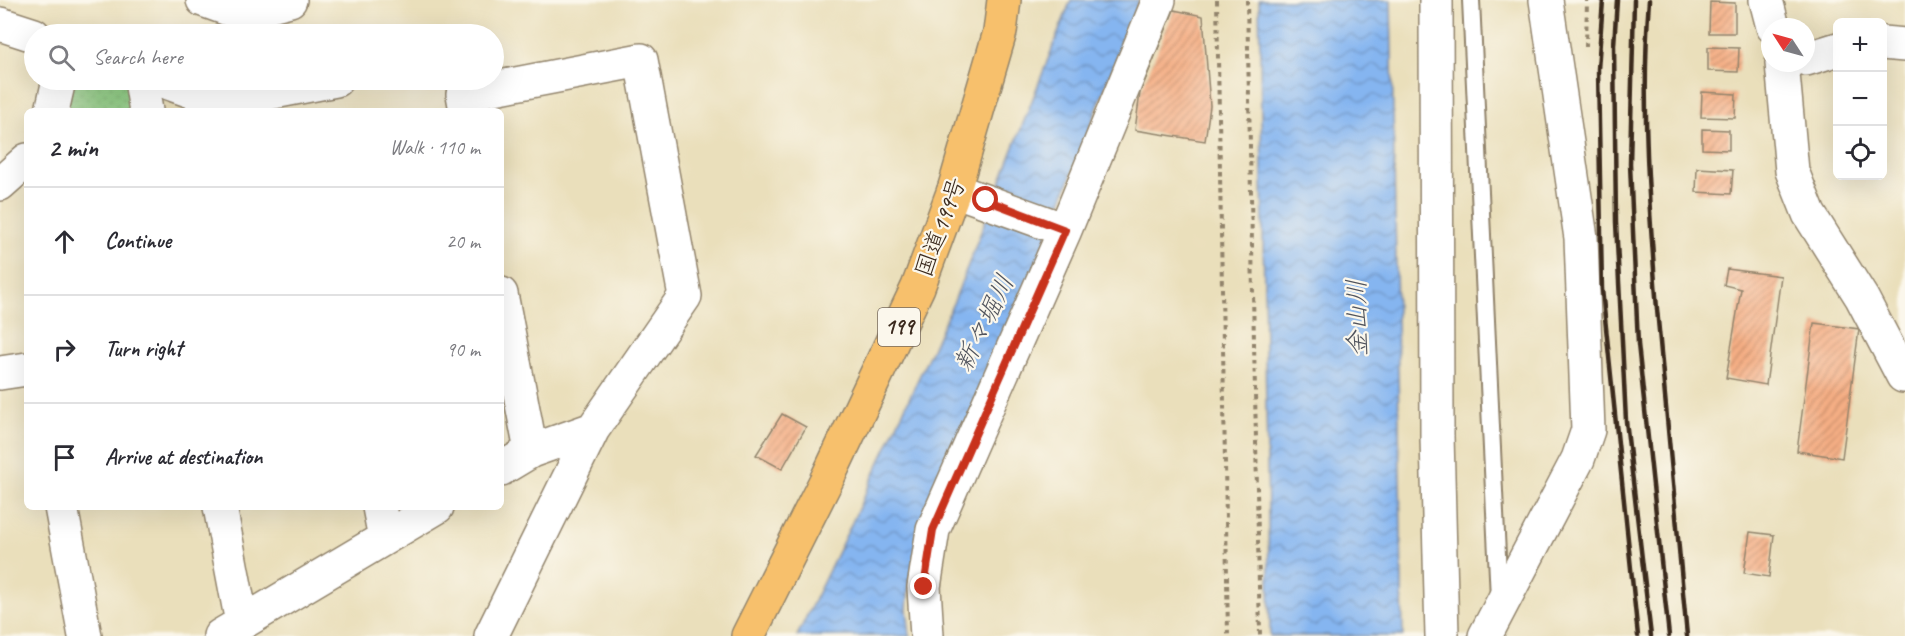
<!DOCTYPE html>
<meta charset="utf-8">
<style>
body{margin:0;font-family:Caveat,"Klee One",sans-serif;background:#f2f2f3;color:#2b2b33}
.controls{position:absolute;right:18px;top:18px;display:grid;overflow:hidden;border-radius:9px;box-shadow:0 6px 24px #0002}
.controls button{width:54px;height:54px;display:grid;place-items:center;padding:0;border:0;border-bottom:2px solid #e1e1e2;background:#fff;color:#2b2b33;font:30px sans-serif}
.compass{position:absolute;left:1761px;top:18px;width:54px;height:54px;border-radius:50%;background:#fff;box-shadow:0 6px 24px #0002;rotate:306deg}
.stop{position:absolute;width:18px;height:18px;margin:-14px;border:4px solid #c8321e;border-radius:50%;background:#fff}
.stop.end{background:#c8321e;border-color:#fff;box-shadow:0 2px 6px #0008}
.list{margin:0;padding:0;list-style:none}
h2{display:flex;justify-content:space-between;align-items:center;height:78px;margin:0;padding:0 24px;font-size:26px}
h2 small{font-size:20px;font-weight:400;color:#7c7c81}
.list li{display:grid;grid-template-columns:39px 1fr auto;gap:18px;align-items:center;box-sizing:border-box;height:108px;padding:0 24px;border-top:2px solid #e1e1e2}
.list b{display:block;font-size:22px;white-space:nowrap}
.list em{font-size:20px;font-style:normal;color:#7c7c81}
.icon{flex:none;width:33px;height:33px;fill:none;stroke:currentColor;stroke-width:2;stroke-linecap:round;stroke-linejoin:round}
.map{position:relative;flex:none;width:1905px;height:636px;overflow:hidden}
.search{position:absolute;background:#fff;box-shadow:0 6px 24px #0002;left:24px;top:24px;width:480px;height:66px;display:flex;align-items:center;gap:15px;box-sizing:border-box;padding:0 21px;border-radius:33px;color:#7c7c81;font-size:22px}
.panel{position:absolute;background:#fff;box-shadow:0 6px 24px #0002;left:24px;top:108px;width:480px;height:402px;border-radius:9px}
.map>svg:first-child{display:block}
</style>
<div class="map">
<svg width="1905" height="636" viewBox="0 0 1905 636">
<defs>
<pattern id="park-dots" width="8" height="8" patternUnits="userSpaceOnUse" patternTransform="scale(1.5)"><rect width="8" height="8" fill="#8dcb82"/><path d="M2 2h.1M6 6h.1" fill="none" stroke="#7bae70" stroke-width="1.8" stroke-linecap="round"/></pattern>
<pattern id="water-waves" width="16" height="10" patternUnits="userSpaceOnUse" patternTransform="scale(1.5)"><rect width="16" height="10" fill="#85b5f0"/><path d="M0 5q4-4 8 0t8 0" fill="none" stroke="#6e93c2"/></pattern>
<pattern id="building-hatch" width="6" height="6" patternUnits="userSpaceOnUse" patternTransform="scale(1.5)"><rect width="6" height="6" fill="#f5ae84"/><path d="M-1 1l2-2M0 6l6-6M5 7l2-2" fill="none" stroke="#c88e6b"/></pattern>
</defs>
<rect width="100%" height="100%" fill="#fbf7ec"/>
<filter id="ink" filterUnits="userSpaceOnUse"><feTurbulence type="fractalNoise" baseFrequency=".0167" numOctaves="2"/><feDisplacementMap in="SourceGraphic" scale="12" xChannelSelector="R" yChannelSelector="G"/><feConvolveMatrix kernelMatrix="1 2 1 2 8 2 1 2 1" color-interpolation-filters="sRGB"/></filter>
<filter id="wash" filterUnits="userSpaceOnUse"><feTurbulence type="fractalNoise" baseFrequency=".008" numOctaves="4" result="noise"/><feDisplacementMap in="SourceGraphic" scale="24" xChannelSelector="R" yChannelSelector="G"/><feGaussianBlur stdDeviation="1.35" result="paint"/><feColorMatrix in="noise" values="0 0 0 0 0 0 0 0 0 0 0 0 0 0 0 0 0 1.4 0 .05"/><feComposite in="paint" operator="in"/></filter>
<g filter="url(#wash)">
<rect width="100%" height="100%" fill="#eadfbb"/>
<path fill="url(#park-dots)" stroke="#647a50" stroke-width="1.5" d="M68 80H129L137 111H61Z"/>
<path fill="url(#water-waves)" stroke="#607087" stroke-width="1.5" d="M1071 0H1139L1059 207 909 579 907 610 910 636H797L849 529 955 299Z
M1259 0H1391L1403 636H1270Z"/>
<g id="blocks">
<path fill="url(#building-hatch)" d="M1710 2 1735 3V33H1709Z
M1174 10 1203 16 1210 106 1205 141 1135 130 1140 93Z
M1708 47 1739 48 1738 72 1708 71Z
M1702 92 1736 94 1735 118 1701 117Z
M1702 129 1729 130V150L1702 149Z
M1697 168 1733 170 1731 194 1696 192Z
M1727 269 1781 276 1766 385 1726 378 1741 289 1724 285Z
M1814 323 1859 329 1842 458 1797 451Z
M782 414 806 427 782 469 756 455Z
M1750 532 1774 535 1769 577 1744 573Z"/>
</g>
</g>
<g filter="url(#ink)">
<use href="#blocks" fill-opacity="0" stroke="#92846c" stroke-width="1.5"/>
<g fill="none" stroke-linecap="round" stroke-linejoin="round">
<defs>
<path id="service" d="M1471 0 1499 598"/>
<path id="minor" d="M203 0 239 13 290 0
M1436 0 1437 436 1442 636
M1766 0 1773 27
M0 24 34 35
M1882 43 1905 45
M1806 59 1838 49
M1782 63 1792 171 1809 214 1862 298 1903 376
M141 80 146 111
M160 80 222 102 336 80
M52 111 59 80
M466 111 463 94 641 60 685 296 593 429 491 636
M0 184 27 160
M954 190 1065 230
M501 294 531 451
M0 373 27 369
M501 469 531 451 593 429
M61 507 85 636
M220 507 242 623
M379 507 385 538
M220 636 437 507
M927 636 924 587 933 530 1065 230 1159 0
M1485 636 1578 459 1588 430 1581 238 1546 0"/>
<path id="trunk" d="M748 636 828 477 918 287 954 190 1000 32 1004 0"/>
</defs>
<use href="#service" stroke="#92846c" stroke-width="20"/>
<use href="#minor" stroke="#92846c" stroke-width="36"/>
<use href="#trunk" stroke="#92846c" stroke-width="36"/>
<path stroke="#92846c" stroke-width="4" stroke-dasharray="4.5 4.5" stroke-linecap="butt" d="M1217 0 1228 636
M1247 0 1260 636
M1586 47 1587 0"/>
<use href="#service" stroke="#fff" stroke-width="16"/>
<use href="#minor" stroke="#fff" stroke-width="33"/>
<use href="#trunk" stroke="#f7c06c" stroke-width="33"/>
<path stroke="#3b2a1e" stroke-width="4.5" d="M1603 0 1598 69 1602 289 1638 636
M1617 0 1614 45 1616 222 1626 421 1651 636
M1634 0 1630 164 1638 344 1669 636
M1649 0C1641 103 1649 206 1657 309 1666 418 1676 527 1687 636"/>
</g>
</g>
<g fill="none" stroke-linecap="round" stroke-linejoin="round" filter="url(#ink)">
<path stroke="#c8321e" stroke-width="8" d="M924 587 933 530 1065 230 986 200"/>
</g>
<g text-anchor="middle" dominant-baseline="central" stroke-width="4.5" stroke-linejoin="round" paint-order="stroke">
<rect fill="#fbf7ec" stroke="#75685c" stroke-width="1.5" x="878" y="308" width="42" height="38" rx="4.5"/>
<g font-size="22" font-weight="bold" fill="#3b2a1e">
<text x="899" y="327">199</text>
</g>
<g font-size="24" fill="#3b2a1e" stroke="#fbf7ec">
<text transform="translate(940 227) rotate(-70)">国道199号</text>
</g>
<g font-size="26" font-style="italic" fill="#51545d" stroke="#fbf7ec">
<text transform="translate(1357 318) rotate(-91)">金山川</text>
<text transform="translate(984 323) rotate(-64)">新々堀川</text>
</g>
</g>
</svg>
<div class="controls">
<button>+</button>
<button>−</button>
<button><svg class="icon" aria-label="locate" viewBox="0 0 24 24"><circle cx="12" cy="12" r="6"/><path d="M12 2v4M12 18v4M2 12h4M18 12h4"/></svg></button>
</div>
<svg class="compass" viewBox="-18 -18 36 36"><path d="M0-13l5 13h-10z" fill="#e53935"/><path d="M0 13l5-13h-10z" fill="#7c7c81"/></svg>
<div class="stop" style="left:986px;top:200px"></div>
<div class="stop end" style="left:924px;top:587px"></div>
<div class="search"><svg class="icon" aria-label="search" viewBox="0 0 24 24"><circle cx="10" cy="10" r="6"/><path d="M15 15l6 6"/></svg>Search here</div>
<section class="panel">
<h2>2 min<small>Walk · 110 m</small></h2>
<ul class="list">
<li><svg class="icon" aria-label="ahead" viewBox="0 0 24 24"><path d="M12 20V5M6 11l6-6 6 6"/></svg><div><b>Continue</b></div><em>20 m</em></li>
<li><svg class="icon" aria-label="right" viewBox="0 0 24 24"><path d="M7 20v-9h11M14 6l5 5-5 5"/></svg><div><b>Turn right</b></div><em>90 m</em></li>
<li><svg class="icon" aria-label="arrive" viewBox="0 0 24 24"><path d="M6 21V4h12l-3 4 3 4H6"/></svg><div><b>Arrive at destination</b></div></li>
</ul>
</section>
</div>
